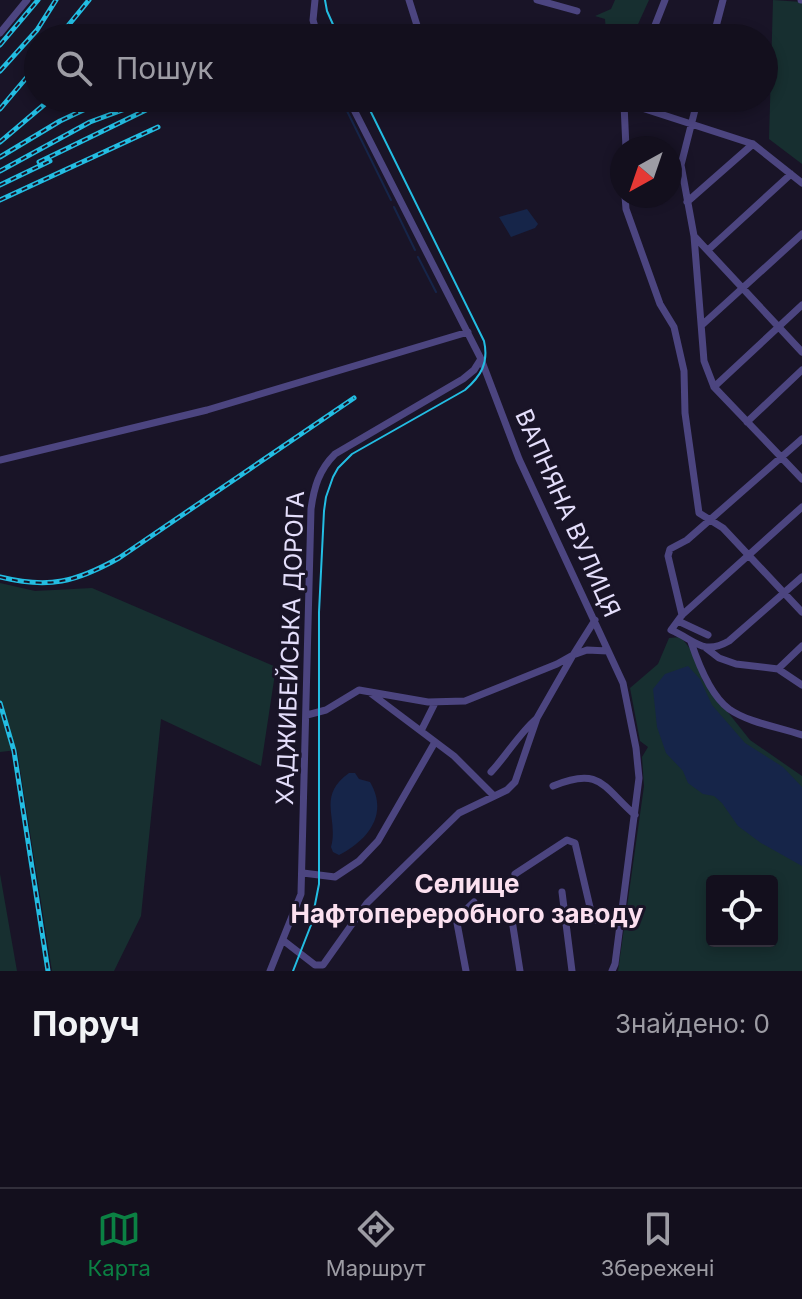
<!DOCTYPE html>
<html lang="uk">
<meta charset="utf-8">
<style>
body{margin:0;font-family:Inter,sans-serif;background:#201d2a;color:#f1f3f6}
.controls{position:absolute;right:24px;bottom:24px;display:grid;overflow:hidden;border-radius:8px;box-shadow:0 4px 12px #0003}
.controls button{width:72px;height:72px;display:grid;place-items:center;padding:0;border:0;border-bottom:2px solid #322f3b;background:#130f1d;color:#f1f3f6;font:40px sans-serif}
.compass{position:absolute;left:610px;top:136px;width:72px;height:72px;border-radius:50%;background:#130f1d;box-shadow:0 4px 12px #0003;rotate:220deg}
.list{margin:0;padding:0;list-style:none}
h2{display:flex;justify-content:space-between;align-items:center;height:104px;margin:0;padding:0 32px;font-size:34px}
h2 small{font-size:26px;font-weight:400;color:#9d9ca4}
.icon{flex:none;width:44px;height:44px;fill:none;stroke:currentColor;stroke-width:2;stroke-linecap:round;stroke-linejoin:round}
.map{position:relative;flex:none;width:802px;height:971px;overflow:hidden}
.search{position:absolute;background:#130f1d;box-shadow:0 4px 12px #0003;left:24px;right:24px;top:24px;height:88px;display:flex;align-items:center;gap:20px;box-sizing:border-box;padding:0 28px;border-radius:44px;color:#9d9ca4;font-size:30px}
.sheet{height:216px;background:#130f1d}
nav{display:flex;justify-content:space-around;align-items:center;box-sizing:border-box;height:112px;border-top:2px solid #322f3b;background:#130f1d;font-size:22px;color:#9d9ca4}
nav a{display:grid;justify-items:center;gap:4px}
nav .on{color:#0b8043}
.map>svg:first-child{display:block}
</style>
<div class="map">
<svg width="802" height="971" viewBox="0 0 802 971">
<rect width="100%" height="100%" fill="#191427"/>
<path fill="#172f30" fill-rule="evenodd" d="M615 0H649L634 33 625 32 619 38H613L606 31 605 19 595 16 611 9Z
M773 0 802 2V164L769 139Z
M0 583 35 591 92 588 276 667 261 766 161 719 141 916 114 971H52L17 750 0 752Z
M681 637 694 654 703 681 750 740 802 776V971H618L644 786 642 757 648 747 640 741 630 688 658 664 669 638ZM712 881H772V941H712Z
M0 874 17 971H0Z"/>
<path fill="#162549" d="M527 209 538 224 535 228 511 237 499 217Z
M688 666 700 679 712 705 745 743 783 767 802 787V866L761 843 738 826 722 803 714 796 703 794 688 783 683 771 666 753 657 727 653 689 665 674Z
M349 773H355L359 779 370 782C389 814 368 840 339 855L333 852 331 847C339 818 316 797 349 773Z"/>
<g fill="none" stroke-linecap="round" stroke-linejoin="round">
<path stroke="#162549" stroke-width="2" d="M340 98 343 104
M347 111 391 200
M394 207 415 250
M418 257 436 292"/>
<path stroke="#4c4580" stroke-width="7" d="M315 0 313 20 318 38
M409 0 421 38
M537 0 577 11
M801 0H802
M0 33 27 0
M650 38 665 0
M713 38 723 0
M348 98 481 359 519 459 623 683 636 748 639 778 615 964 612 971
M611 98 753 144 802 183
M698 98 681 165 694 236 802 352
M624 104 626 148
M625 196 626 209 660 304 674 327 684 371 685 413 699 513 723 528 802 612
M687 202 753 144
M694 236 704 361 714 387 802 479
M708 250 791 174
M702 325 802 234
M714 387 802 305
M747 422 802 370
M0 460 207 410 468 332
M802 507 682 615 671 630C695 640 703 656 729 641L802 577
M682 615 668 556 670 549 687 540 802 439
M678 621 708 635
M691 642C698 663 710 695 729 709 749 723 779 727 802 735
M706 648 719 658 736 664 778 669 802 685
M778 669 802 646
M369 692 454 756 493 795
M307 715 326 710 359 690 428 702 465 701 557 664 573 655 595 620
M421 731 435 703
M491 772C507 755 518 735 536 719
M553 786C601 766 603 787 635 815
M303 873 335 877 359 861 378 841 435 742
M515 874 567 840 575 843 593 920 620 921
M562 892 572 971
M512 920 520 971
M284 941 315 965H323L367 903 459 813 507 790 515 782 537 718 573 655 587 650 608 651
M270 971 301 894 311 509C314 487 319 470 335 454L463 379 474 370 481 359
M466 971 457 923 458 917 474 902"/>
<path stroke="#23bde2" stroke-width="2" d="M325 0 327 11 339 38
M293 971 311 925 319 884V612L324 511 326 497 333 477 338 468 352 454 465 390C481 376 489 363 484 341L364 98"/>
<defs>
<path id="rail" d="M58 38 89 0
M0 45 38 0
M0 71 37 30 56 0
M0 109 38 64
M0 142 52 98
M0 157 60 121 109 98
M39 162 146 110
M0 171 90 122 155 98
M0 185 50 161
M0 200 158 127
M0 577C49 589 76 582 119 558L354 398
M0 703 14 751 48 971"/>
</defs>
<use href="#rail" stroke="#23bde2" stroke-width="5"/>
<use href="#rail" stroke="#191427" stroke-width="2" stroke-dasharray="6" stroke-linecap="butt"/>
</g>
<g text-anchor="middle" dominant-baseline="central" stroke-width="6" stroke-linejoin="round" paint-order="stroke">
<g font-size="24" fill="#e4defb" stroke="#191427">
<text transform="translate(568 513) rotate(66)">ВАПНЯНА ВУЛИЦЯ</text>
<text transform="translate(290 648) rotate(-88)">ХАДЖИБЕЙСЬКА ДОРОГА</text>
</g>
<g font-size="26" font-weight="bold" fill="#fbe0ef" stroke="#191427">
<text x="467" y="883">Селище<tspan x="467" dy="30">Нафтопереробного заводу</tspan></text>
</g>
</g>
</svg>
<div class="controls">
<button><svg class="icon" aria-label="locate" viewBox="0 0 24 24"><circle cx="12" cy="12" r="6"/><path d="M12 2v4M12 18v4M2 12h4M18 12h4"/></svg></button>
</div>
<svg class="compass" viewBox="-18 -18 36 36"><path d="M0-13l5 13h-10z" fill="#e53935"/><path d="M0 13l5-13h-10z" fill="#9d9ca4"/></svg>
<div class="search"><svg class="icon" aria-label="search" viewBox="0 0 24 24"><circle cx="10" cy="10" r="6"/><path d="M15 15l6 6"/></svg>Пошук</div>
</div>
<section class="sheet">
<h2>Поруч<small>Знайдено: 0</small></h2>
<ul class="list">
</ul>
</section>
<nav>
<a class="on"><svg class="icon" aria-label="map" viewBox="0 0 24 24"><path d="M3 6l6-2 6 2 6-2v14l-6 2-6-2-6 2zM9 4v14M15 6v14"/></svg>Карта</a>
<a><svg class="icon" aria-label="directions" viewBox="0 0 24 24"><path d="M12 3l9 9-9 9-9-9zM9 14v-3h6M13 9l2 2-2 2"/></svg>Маршрут</a>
<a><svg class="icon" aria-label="saved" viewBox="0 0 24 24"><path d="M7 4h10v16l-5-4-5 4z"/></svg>Збережені</a>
</nav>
